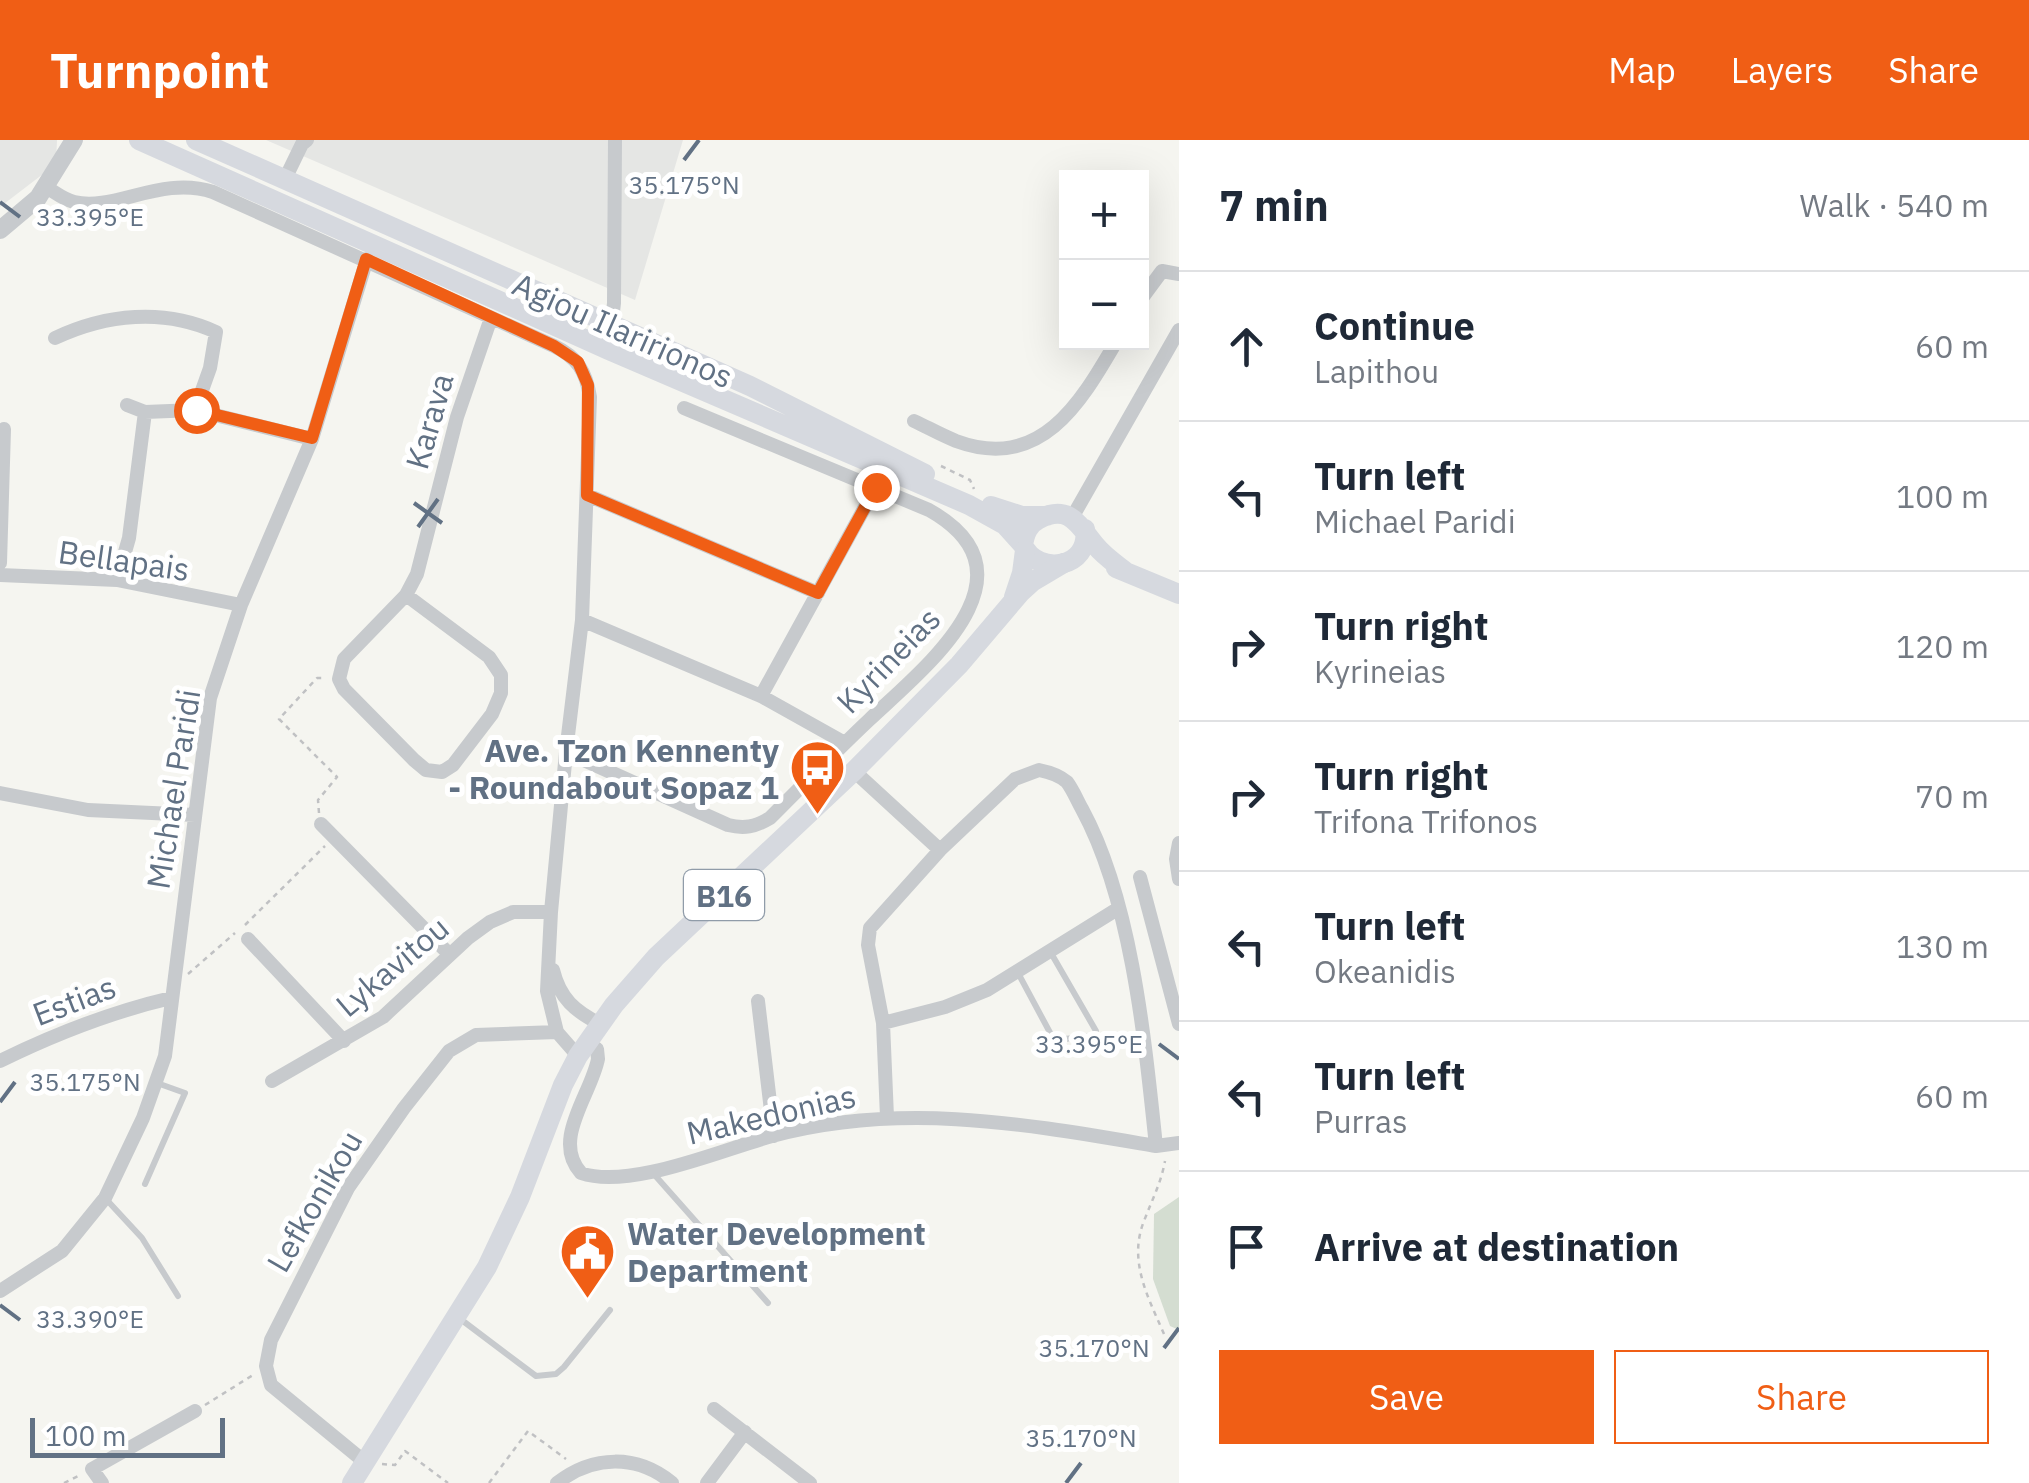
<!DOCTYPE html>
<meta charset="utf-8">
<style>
body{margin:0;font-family:"IBM Plex Sans",sans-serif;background:#f2f2f3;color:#1f2937}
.controls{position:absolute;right:30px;top:30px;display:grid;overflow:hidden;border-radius:0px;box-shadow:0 10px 40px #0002}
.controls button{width:90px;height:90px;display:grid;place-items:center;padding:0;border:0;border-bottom:2px solid #e0e1e3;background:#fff;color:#1f2937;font:50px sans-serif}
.scale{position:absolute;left:30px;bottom:25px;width:195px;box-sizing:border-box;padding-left:10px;border:5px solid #617184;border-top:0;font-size:28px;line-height:35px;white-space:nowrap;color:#617184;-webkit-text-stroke:8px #fff;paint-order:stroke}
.stop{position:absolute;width:30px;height:30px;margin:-22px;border:8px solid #f05e15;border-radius:50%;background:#fff}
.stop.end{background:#f05e15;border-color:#fff;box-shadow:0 2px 10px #0008}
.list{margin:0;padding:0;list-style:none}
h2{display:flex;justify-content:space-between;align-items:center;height:130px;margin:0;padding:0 40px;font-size:42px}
h2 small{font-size:32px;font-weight:400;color:#747a83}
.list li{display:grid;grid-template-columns:65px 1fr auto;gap:30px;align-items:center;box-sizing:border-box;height:150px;padding:0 40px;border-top:2px solid #e0e1e3}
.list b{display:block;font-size:38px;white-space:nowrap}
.list p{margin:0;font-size:32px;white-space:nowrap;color:#747a83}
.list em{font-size:32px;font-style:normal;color:#747a83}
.actions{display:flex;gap:20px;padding:30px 40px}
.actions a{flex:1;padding:22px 0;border:2px solid #f05e15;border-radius:0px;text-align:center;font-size:35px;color:#f05e15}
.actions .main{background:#f05e15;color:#fff}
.icon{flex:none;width:55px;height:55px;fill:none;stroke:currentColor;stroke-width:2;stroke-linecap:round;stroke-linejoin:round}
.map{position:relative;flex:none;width:1179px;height:1343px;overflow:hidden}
header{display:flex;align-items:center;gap:60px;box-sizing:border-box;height:140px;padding:0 50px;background:#f05e15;color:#fff}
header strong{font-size:48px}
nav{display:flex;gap:55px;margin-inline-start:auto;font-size:35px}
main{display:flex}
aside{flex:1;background:#fff}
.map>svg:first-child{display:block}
</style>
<header>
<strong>Turnpoint</strong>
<nav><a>Map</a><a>Layers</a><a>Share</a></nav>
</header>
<main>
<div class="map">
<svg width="1179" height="1343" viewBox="0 0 1179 1343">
<rect width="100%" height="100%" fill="#f5f5f0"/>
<path fill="#e5e6e4" d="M0 0H57L56 24 0 67Z
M266 0H683L635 160Z"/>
<path fill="#d4ddd1" d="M1179 1057V1190L1170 1186 1153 1139 1154 1074Z"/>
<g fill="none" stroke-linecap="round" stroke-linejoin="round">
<path stroke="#c0c1c3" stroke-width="2.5" stroke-dasharray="5 5" stroke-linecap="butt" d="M941 326 970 340 974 349
M319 673 318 660 337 637 279 579 317 538H324
M245 785 325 706
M188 834 235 793
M1164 1194C1148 1157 1128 1121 1144 1081 1152 1060 1161 1043 1165 1021
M205 1265 253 1235
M382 1324 395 1325 405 1311 448 1343
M64 1343 80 1335
M489 1343 528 1291 566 1319"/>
<path stroke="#c7cacd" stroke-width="6" d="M1018 833 1054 900 1094 896 1096 891 1092 884 1051 813
M652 1032 768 1163
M145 1044 185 953 157 943
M105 1058 142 1098 178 1156
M459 1178 536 1236 556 1234 564 1227 610 1170"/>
<path stroke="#c7cacd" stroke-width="14" d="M285 39 302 4 307 0
M46 47C55 52 63 59 74 62 114 72 161 35 213 52L554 206C577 217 586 231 590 257L582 480 566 612 551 772 547 851 557 892 578 916
M1142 158 1162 131 1179 134
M611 189 614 163 615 0
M55 198C106 174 164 168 216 192L210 228 195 270
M127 265 145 272 195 270 312 299
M914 281C927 287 941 295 956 301 1040 332 1080 264 1116 202
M587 355 818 453
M1073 376 1179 190
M0 423 4 289
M0 435 117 440 241 465
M117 440 129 398 145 272
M406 455 489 517 501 535V553L492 574 453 625 442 632 426 630 414 620 344 549 339 539 344 519 406 455 417 434 457 277 491 178
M582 480 761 556 845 603
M761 556 876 347
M566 612 728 685C744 689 755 687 770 678 803 645 835 612 869 580 924 528 1044 435 929 370L684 268
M854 631 940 710
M0 653 88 670 195 675
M321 684 449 814
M1179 703 1176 719 1179 739
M1140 737 1179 884
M248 799 344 901
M553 830C560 859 575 871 600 884
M758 861 774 996
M883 883 945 867 987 850 1119 768
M587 903 597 909 598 919C591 955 551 1000 581 1033 629 1050 721 1010 772 996 903 961 1025 984 1156 1006L1179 1003
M0 921C55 894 111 872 171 858
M272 941 383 877 468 798 490 782 513 772H551
M887 977 883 883 868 805 870 788 940 710 1015 639 1039 630C1049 632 1059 635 1067 642 1073 650 1077 660 1082 669 1132 761 1145 902 1156 1006
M0 1151 62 1111 105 1058 143 978 165 916 210 558 241 465 312 299 367 119
M714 1269 810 1343
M366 1323 271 1245 266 1226 271 1200 348 1048 404 968 449 911 476 895 557 892
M102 1343 92 1329 195 1271
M557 1343C593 1315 637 1314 672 1343
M707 1343 745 1292"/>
<path stroke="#c7cacd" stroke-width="18" d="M0 90 38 58 74 0"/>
<path stroke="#d6d9df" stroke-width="20" d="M139 0 609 210 969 365 1005 385 1023 405
M196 0 750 246 925 334
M991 366 1022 376H1047
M1085 389C1091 428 1038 437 1023 405 1025 393 1028 385 1039 379 1070 363 1079 386 1096 406 1104 416 1116 424 1126 432
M1116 428 1179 454"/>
<path stroke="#d6d9df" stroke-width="20" d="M1014 457 1022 433 1025 410
M352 1343 487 1127 520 1057 563 945 578 916 614 865 656 817 854 631 959 525 1021 452 1032 442 1064 423"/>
</g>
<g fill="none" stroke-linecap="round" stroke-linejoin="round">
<path stroke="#f05e15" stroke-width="12" d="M196 270 312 298 366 119 554 206 578 222 588 245 587 355 818 453 876 347"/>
</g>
<path fill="none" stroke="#617184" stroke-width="4" d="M684 20 699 0M0 62 20 77M414 363 442 383M418 387 438 359M1159 904 1179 919M0 962 15 942M0 1165 20 1180M1164 1208 1179 1188M1066 1343 1081 1323"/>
<defs>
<symbol id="bus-pin" viewBox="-11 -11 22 30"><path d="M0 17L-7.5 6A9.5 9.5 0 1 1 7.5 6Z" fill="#f05e15" stroke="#fff"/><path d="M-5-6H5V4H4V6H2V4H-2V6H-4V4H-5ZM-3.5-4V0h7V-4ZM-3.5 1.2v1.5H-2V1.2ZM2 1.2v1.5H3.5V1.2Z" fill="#fff"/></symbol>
<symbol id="civic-pin" viewBox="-11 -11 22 30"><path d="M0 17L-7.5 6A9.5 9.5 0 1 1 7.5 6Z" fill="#f05e15" stroke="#fff"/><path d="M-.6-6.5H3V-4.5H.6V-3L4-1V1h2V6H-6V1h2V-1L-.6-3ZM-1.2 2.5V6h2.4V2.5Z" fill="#fff"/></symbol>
</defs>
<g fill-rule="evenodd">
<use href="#bus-pin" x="786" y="596" width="63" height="86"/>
<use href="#civic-pin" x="556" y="1080" width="63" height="86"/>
</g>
<g text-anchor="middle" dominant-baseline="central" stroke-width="10" stroke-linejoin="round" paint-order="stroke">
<rect fill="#fff" stroke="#909ca9" stroke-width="2.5" x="684" y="730" width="80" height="50" rx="8"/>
<g font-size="30" font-weight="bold" fill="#617184">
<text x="724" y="755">B16</text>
</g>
<g font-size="32" fill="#617184" stroke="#fff">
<text transform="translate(623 190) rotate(24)">Agiou Ilaririonos</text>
<text transform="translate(429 281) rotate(-74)">Karava</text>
<text transform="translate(124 420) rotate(8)">Bellapais</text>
<text transform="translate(888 520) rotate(-46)">Kyrineias</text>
<text transform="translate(173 649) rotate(-81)">Michael Paridi</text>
<text transform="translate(392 826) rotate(-40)">Lykavitou</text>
<text transform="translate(74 860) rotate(-21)">Estias</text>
<text transform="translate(771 974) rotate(-13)">Makedonias</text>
<text transform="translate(314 1061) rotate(-60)">Lefkonikou</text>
</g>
<g font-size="32" font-weight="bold" fill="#617184" stroke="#fff" text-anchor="end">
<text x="779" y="610">Ave. Tzon Kennenty<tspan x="779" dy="37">- Roundabout Sopaz 1</tspan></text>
<text x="627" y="1093" text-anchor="start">Water Development<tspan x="627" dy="37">Department</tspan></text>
</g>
</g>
<g font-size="25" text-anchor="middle" fill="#617184" stroke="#fff" stroke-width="10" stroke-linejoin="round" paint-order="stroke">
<text x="684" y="54">35.175°N</text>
<text x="90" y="86">33.395°E</text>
<text x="1089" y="913">33.395°E</text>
<text x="85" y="951">35.175°N</text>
<text x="90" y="1188">33.390°E</text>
<text x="1094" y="1217">35.170°N</text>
<text x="1081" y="1307">35.170°N</text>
</g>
</svg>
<div class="controls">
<button>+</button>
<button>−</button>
</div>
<div class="scale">100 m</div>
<div class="stop" style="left:196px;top:270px"></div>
<div class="stop end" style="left:876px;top:347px"></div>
</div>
<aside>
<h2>7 min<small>Walk · 540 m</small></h2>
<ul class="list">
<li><svg class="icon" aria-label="ahead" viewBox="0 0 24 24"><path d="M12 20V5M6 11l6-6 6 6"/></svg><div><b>Continue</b><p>Lapithou</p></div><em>60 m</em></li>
<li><svg class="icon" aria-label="left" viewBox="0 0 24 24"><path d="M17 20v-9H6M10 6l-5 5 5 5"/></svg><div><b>Turn left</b><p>Michael Paridi</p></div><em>100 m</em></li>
<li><svg class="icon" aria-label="right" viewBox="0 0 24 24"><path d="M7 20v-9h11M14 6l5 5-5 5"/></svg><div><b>Turn right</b><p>Kyrineias</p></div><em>120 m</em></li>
<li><svg class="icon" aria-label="right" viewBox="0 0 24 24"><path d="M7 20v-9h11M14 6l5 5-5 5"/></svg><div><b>Turn right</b><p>Trifona Trifonos</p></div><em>70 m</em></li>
<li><svg class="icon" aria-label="left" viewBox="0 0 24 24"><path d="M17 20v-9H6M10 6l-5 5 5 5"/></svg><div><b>Turn left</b><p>Okeanidis</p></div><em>130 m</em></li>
<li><svg class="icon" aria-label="left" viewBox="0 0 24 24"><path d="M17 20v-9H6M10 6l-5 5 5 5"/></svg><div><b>Turn left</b><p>Purras</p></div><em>60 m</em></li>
<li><svg class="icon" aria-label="arrive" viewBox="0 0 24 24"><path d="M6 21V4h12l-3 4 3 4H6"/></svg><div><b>Arrive at destination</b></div></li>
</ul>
<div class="actions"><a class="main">Save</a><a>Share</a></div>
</aside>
</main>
